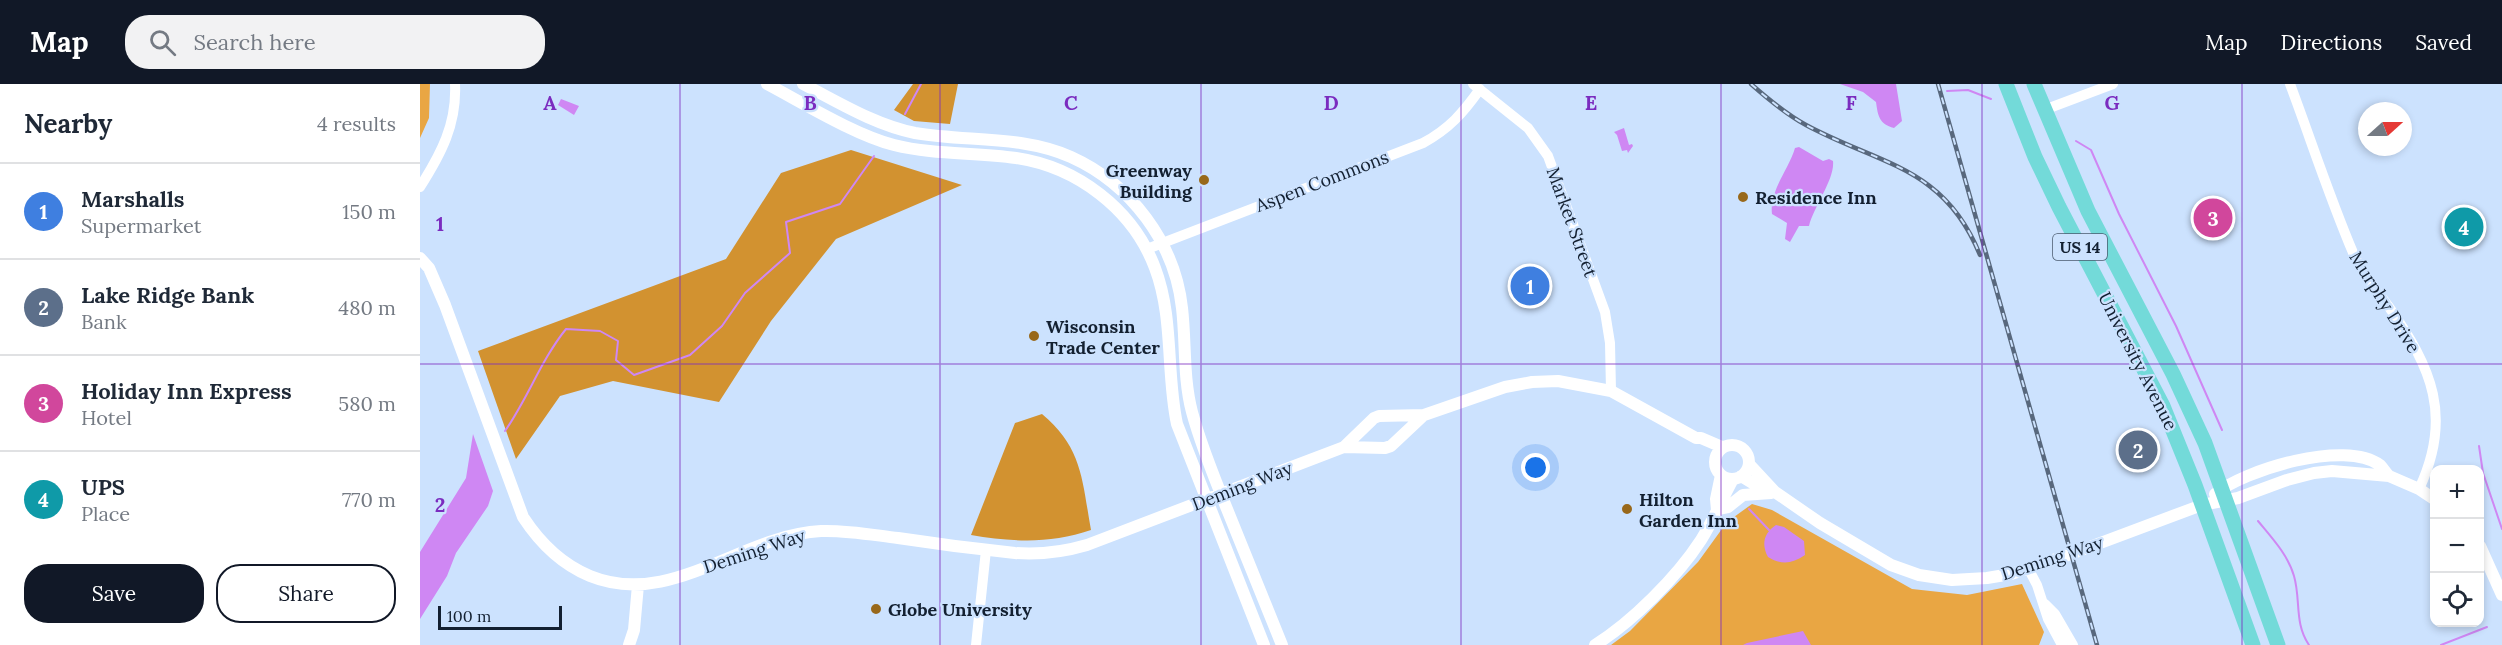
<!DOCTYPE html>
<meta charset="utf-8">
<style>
body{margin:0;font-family:Lora,serif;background:#f2f2f3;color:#1f2937}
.controls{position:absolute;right:18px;bottom:18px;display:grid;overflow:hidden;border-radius:12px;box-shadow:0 3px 9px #0003}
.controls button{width:54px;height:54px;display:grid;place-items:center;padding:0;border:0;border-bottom:2px solid #e0e1e3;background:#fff;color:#1f2937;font:30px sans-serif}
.compass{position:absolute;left:1938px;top:18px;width:54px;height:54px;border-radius:50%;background:#fff;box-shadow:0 3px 9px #0003;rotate:69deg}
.scale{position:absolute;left:18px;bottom:15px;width:124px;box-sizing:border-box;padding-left:6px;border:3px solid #132031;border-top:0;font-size:16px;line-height:21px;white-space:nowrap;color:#132031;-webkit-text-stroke:4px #cce2fe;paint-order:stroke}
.you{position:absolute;left:1116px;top:384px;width:21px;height:21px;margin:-15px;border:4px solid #fff;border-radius:50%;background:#1a73e8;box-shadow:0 0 0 9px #1a73e833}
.badge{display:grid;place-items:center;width:39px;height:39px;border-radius:50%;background:#111827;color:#fff;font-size:20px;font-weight:700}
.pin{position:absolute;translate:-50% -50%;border:3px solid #fff;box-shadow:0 2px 6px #0006}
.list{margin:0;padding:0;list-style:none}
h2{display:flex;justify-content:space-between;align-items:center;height:78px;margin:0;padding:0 24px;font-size:26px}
h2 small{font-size:20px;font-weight:400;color:#747a83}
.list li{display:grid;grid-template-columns:39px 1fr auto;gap:18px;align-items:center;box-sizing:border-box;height:96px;padding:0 24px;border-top:2px solid #e0e1e3}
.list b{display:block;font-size:22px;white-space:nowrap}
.list p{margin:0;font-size:20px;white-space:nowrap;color:#747a83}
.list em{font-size:20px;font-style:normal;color:#747a83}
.actions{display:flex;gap:12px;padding:18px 24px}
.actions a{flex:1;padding:14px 0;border:2px solid #111827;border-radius:24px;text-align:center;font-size:21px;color:#111827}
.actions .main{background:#111827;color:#fff}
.icon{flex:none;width:33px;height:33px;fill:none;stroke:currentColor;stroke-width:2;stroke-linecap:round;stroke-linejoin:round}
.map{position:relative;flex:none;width:2082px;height:561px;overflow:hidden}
header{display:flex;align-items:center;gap:36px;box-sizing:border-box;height:84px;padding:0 30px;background:#111827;color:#fff}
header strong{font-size:28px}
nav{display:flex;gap:33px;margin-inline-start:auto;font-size:21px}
.search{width:420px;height:54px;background:#f2f2f3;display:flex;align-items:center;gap:15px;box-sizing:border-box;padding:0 21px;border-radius:24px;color:#747a83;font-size:22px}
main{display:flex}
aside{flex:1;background:#fff}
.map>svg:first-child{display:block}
</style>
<header>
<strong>Map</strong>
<div class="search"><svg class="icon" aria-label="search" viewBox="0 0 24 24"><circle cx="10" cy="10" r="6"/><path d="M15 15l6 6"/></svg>Search here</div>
<nav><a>Map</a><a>Directions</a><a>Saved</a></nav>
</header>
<main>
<aside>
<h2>Nearby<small>4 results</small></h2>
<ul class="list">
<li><span class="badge" style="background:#3f7fe0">1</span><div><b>Marshalls</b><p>Supermarket</p></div><em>150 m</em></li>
<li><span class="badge" style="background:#5c6f8a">2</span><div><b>Lake Ridge Bank</b><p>Bank</p></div><em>480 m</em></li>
<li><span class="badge" style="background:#d1479c">3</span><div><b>Holiday Inn Express</b><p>Hotel</p></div><em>580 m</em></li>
<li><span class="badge" style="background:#0f9aa8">4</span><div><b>UPS</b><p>Place</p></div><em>770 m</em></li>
</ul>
<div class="actions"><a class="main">Save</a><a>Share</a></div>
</aside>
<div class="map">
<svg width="2082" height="561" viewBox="0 0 2082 561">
<rect width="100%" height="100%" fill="#cce2fe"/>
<path fill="#e9a643" d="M0 0H10L9 34 0 54Z
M1332 420 1352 426 1492 505 1547 511 1602 500 1624 548 1619 561H1191L1210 547 1278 478 1307 438Z"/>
<path fill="#d29230" d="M493 0H538L530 40 494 37 474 26Z
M431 66 542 101 416 155 351 237 299 318 193 297 140 312 96 375 58 267 306 175 361 89Z
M622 330C663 364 662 397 671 446 631 460 592 458 551 451L595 339Z"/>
<path fill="#cf87f3" d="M1420 0H1476L1482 37 1474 44C1459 40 1458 32 1456 18L1443 8Z
M141 15 159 22 154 31 138 21Z
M1204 44 1209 61 1212 60 1213 62 1208 69 1207 66 1202 67 1197 51 1194 48Z
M1379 63 1403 77 1409 75 1413 77C1415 95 1394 122 1389 142H1379L1370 158 1365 155 1367 139 1352 130C1349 107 1369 85 1375 64Z
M53 350 73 407 68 422 36 469 27 492 0 535V468L46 394Z
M1356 441 1364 443 1384 457 1385 471C1372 480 1361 481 1348 473 1341 460 1344 449 1356 441Z
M1383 547 1391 561H1323L1327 559Z"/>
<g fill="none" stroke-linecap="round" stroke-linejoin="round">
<path stroke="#cf87f3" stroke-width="2" d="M1527 7 1548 6 1571 15
M485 30 501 0
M1656 57 1671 66 1699 130 1756 242 1802 346
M85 347C108 314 121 276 146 245L180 247 198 257 196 276 214 291 270 271 302 242 325 209 370 169 366 138 420 120 454 72
M2059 362 2063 389 2082 445
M1329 425 1349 446
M1838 437C1852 454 1868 471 1874 492 1881 516 1874 539 1889 561
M2021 561 2067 543"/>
<path stroke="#fff" stroke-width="10" d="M1053 0 1108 44 1128 72 1185 228 1190 259 1191 307
M1870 0C1891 56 1910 115 1934 171 1942 190 1957 206 1969 223 2012 284 2033 333 1999 405
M1624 26 1693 0
M0 103C21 70 37 40 35 0
M727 165 1003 59C1029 45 1043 29 1060 5
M1608 484 1617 501 1628 535 1642 561
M1625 520 1635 530 1653 561
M556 561 566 466"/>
<path stroke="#fff" stroke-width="12" d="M347 0C383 19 435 51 474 61 514 71 555 68 596 74 657 83 713 125 735 184 754 234 746 289 757 340L844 561
M383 0C418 18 455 41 495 49 547 58 602 51 651 73 711 100 755 159 762 224 766 258 763 294 772 328 781 362 796 398 809 430 827 474 844 517 862 561
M0 174 9 184 25 221 103 433C120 459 141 480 170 492 251 525 321 451 401 447 427 446 453 451 478 454 517 460 556 465 595 469 621 471 643 468 667 461L924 363 965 364 971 362 1004 331
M1295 378a17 17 0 1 1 34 0a17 17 0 1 1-34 0Z
M924 363 954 334 959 332 1004 331 1085 303 1112 298 1138 297 1191 307 1276 354H1281L1302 363
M1329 380 1355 408
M1321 392 1342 405 1355 408 1400 439 1471 481 1499 491 1532 496 1567 494 1591 490 1651 470 1782 421 1818 414 1867 396 1894 389 1912 387 1969 392 1999 405 2014 415
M1795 410C1824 386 1925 355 1960 381 1963 384 1966 389 1969 392
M1298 425 1308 423 1323 411 1351 409
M1297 426 1296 415 1301 391
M2060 462 2082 511
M209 561 214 546 218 501
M1175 561C1212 538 1257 493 1281 456 1293 437 1302 415 1313 395"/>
<path stroke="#73dad9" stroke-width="15" d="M1586 0 1615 73 1639 123 1743 322 1775 401 1833 561
M1614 0 1668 127 1753 290 1785 359 1858 561"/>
<defs>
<path id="rail" d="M1331 0C1348 15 1366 30 1386 41 1460 81 1524 82 1560 171
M1518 0 1677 561"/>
</defs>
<use href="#rail" stroke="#58687d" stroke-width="4.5"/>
<use href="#rail" stroke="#cce2fe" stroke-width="2" stroke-dasharray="7" stroke-linecap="butt"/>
</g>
<path fill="none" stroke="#7b2cbf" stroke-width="1.5" stroke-opacity="0.55" d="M260 0V561M520 0V561M781 0V561M1041 0V561M1301 0V561M1562 0V561M1822 0V561M0 280H2082"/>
<g fill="#98681a" stroke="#cce2fe" stroke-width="2">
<circle cx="784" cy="96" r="6"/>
<circle cx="1323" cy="113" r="6"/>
<circle cx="614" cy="252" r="6"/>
<circle cx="1207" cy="425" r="6"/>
<circle cx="456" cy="525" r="6"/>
</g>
<g text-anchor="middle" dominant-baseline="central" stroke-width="4.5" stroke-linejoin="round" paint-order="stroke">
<rect fill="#cce2fe" stroke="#4a5a6e" stroke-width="1.5" x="1633" y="150" width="54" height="26" rx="4.5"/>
<g font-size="16" font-weight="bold" fill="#132031">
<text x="1660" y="163">US 14</text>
</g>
<g font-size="18" font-weight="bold" fill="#132031" stroke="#cce2fe" text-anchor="start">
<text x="772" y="86" text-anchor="end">Greenway<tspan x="772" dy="21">Building</tspan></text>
<text x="1335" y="113">Residence Inn</text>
<text x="626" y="242">Wisconsin<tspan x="626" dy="21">Trade Center</tspan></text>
<text x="1219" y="415">Hilton<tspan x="1219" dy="21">Garden Inn</tspan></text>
<text x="468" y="525">Globe University</text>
</g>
<g font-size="18" fill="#132031" stroke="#cce2fe">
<text transform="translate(902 97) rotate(-21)">Aspen Commons</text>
<text transform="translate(1152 138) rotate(70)">Market Street</text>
<text transform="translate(1965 218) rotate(58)">Murphy Drive</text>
<text transform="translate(1718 277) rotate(63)">University Avenue</text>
<text transform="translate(822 402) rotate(-21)">Deming Way</text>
<text transform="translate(334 467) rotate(-18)">Deming Way</text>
<text transform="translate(1632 474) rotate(-18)">Deming Way</text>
</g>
</g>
<g font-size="20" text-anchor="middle" font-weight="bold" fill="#7b2cbf" stroke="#cce2fe" stroke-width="4.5" stroke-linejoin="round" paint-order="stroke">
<text x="130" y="26">A</text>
<text x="390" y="26">B</text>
<text x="651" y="26">C</text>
<text x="911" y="26">D</text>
<text x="1171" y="26">E</text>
<text x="1431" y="26">F</text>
<text x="1692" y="26">G</text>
<text x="20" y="147">1</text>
<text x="20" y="428">2</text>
</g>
</svg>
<div class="controls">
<button>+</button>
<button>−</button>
<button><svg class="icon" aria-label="locate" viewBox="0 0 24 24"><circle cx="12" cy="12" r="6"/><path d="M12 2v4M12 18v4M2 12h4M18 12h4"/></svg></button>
</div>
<svg class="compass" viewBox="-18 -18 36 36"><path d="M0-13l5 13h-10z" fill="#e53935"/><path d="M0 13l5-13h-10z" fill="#747a83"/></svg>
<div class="scale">100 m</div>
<div class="you"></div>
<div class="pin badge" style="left:1110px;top:202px;background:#3f7fe0">1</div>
<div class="pin badge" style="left:1718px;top:366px;background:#5c6f8a">2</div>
<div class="pin badge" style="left:1793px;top:134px;background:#d1479c">3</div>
<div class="pin badge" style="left:2044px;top:143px;background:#0f9aa8">4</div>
</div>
</main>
